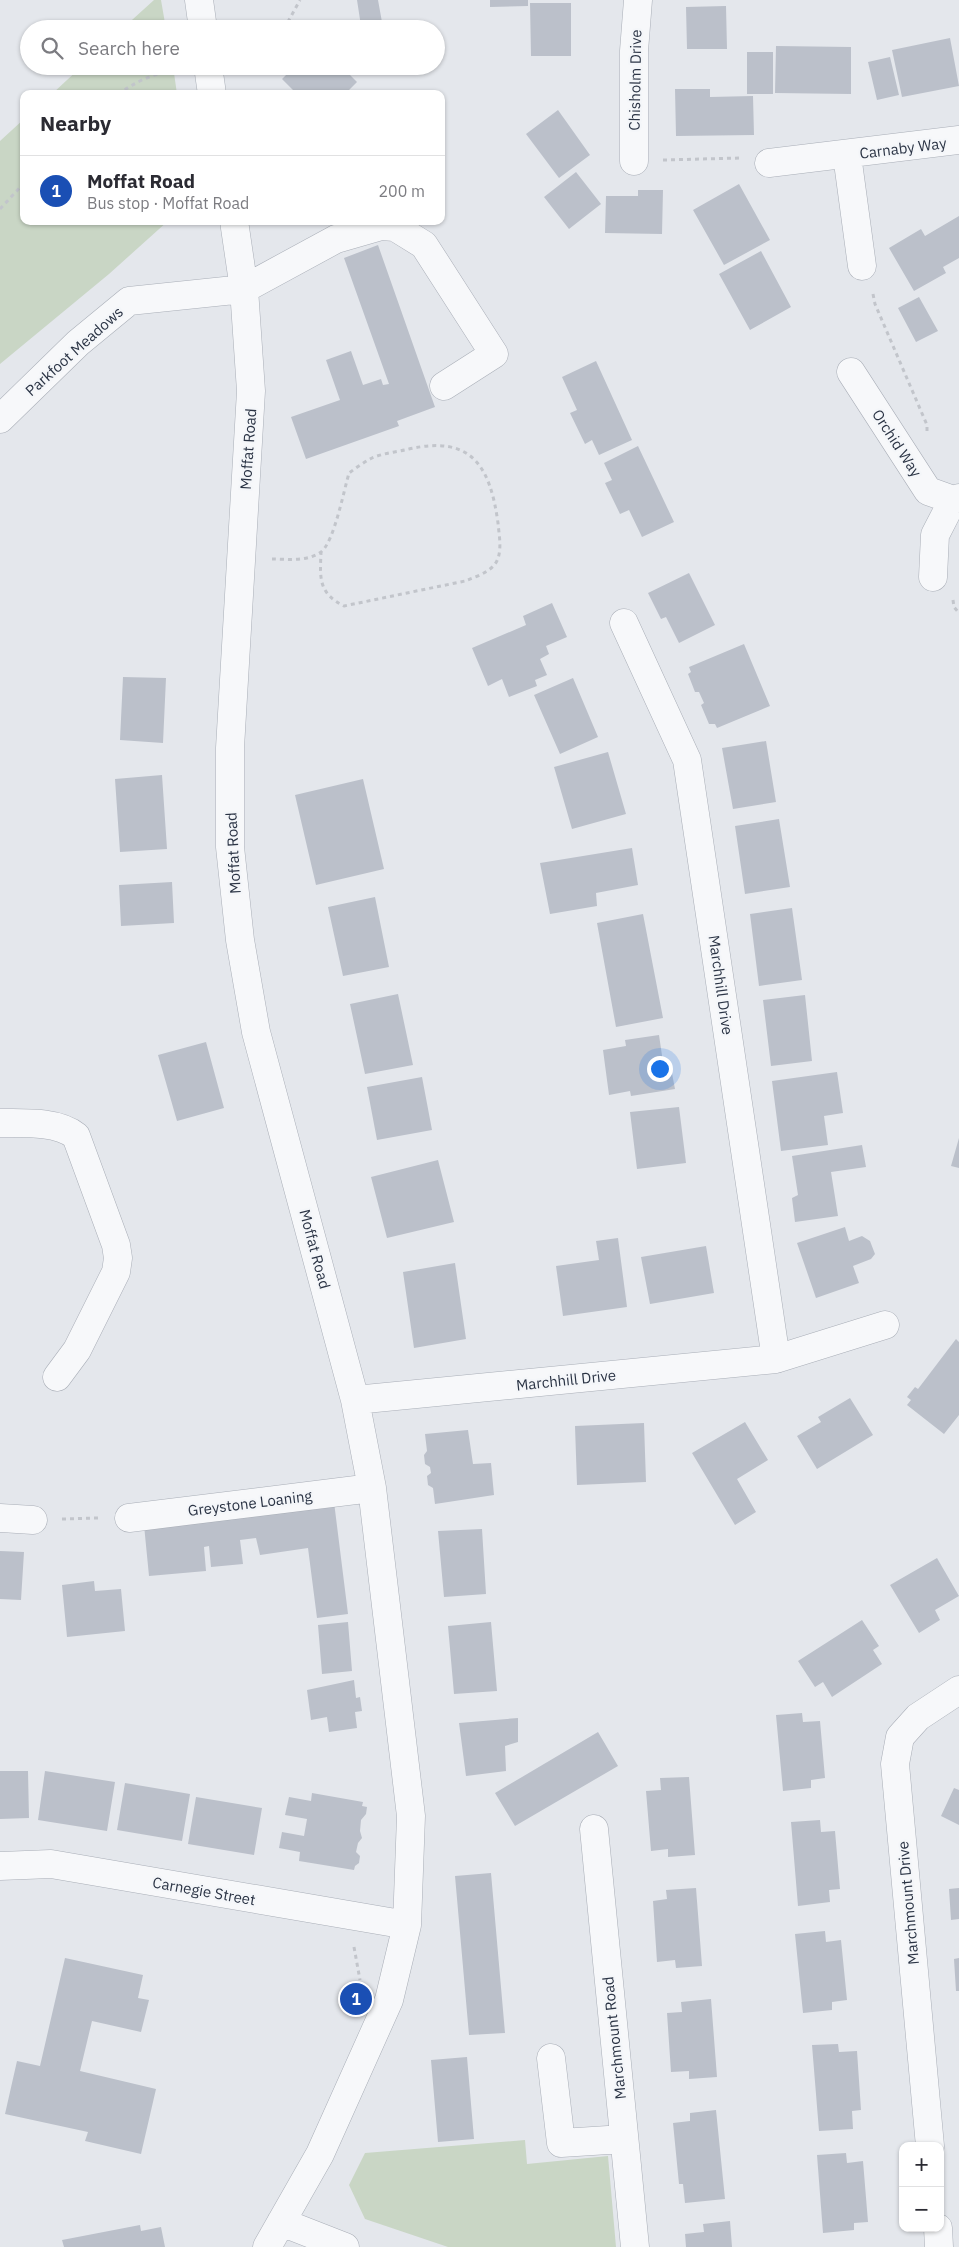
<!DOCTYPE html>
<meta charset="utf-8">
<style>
body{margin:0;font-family:"IBM Plex Sans",sans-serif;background:#f7f7f7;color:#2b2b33}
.controls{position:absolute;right:15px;bottom:15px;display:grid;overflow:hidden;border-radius:10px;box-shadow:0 1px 4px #0004}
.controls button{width:45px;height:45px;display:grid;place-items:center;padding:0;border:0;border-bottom:1px solid #e1e1e2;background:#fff;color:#2b2b33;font:25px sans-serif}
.you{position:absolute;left:659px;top:1068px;width:18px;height:18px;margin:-12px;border:4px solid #fff;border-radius:50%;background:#1a73e8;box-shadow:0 0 0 8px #1a73e833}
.badge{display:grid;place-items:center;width:32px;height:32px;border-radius:50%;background:#d1495b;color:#fff;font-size:16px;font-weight:700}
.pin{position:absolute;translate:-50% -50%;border:2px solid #fff;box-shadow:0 1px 5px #0006}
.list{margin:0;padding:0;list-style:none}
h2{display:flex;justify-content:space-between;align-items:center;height:65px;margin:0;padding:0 20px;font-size:21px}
h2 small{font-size:16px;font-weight:400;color:#7c7c81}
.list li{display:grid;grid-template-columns:32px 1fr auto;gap:15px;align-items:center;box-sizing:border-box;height:70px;padding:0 20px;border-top:1px solid #e1e1e2}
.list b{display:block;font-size:19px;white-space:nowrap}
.list p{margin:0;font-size:16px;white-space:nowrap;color:#7c7c81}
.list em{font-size:16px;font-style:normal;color:#7c7c81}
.icon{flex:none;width:28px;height:28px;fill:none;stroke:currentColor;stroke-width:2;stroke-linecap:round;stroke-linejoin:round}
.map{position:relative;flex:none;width:959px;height:2247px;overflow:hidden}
.search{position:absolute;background:#fff;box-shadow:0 1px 4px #0004;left:20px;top:20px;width:425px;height:55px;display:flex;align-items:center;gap:12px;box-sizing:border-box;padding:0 18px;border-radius:28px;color:#7c7c81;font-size:19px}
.panel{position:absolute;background:#fff;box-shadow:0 1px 4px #0004;left:20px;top:90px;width:425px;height:135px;border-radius:10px}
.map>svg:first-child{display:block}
</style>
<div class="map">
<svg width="959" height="2247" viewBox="0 0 959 2247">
<rect width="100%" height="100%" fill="#e4e7ec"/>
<path fill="#c9d6c5" d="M154 0H161L166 29H122Z
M82 66H173L177 94H52Z
M24 119V221H168L109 274 0 364V141Z
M525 2140 527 2164 608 2156 616 2247H448L365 2219 349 2185 365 2153Z"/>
<path fill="#bbc0ca" d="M357 0H378L382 22 361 26Z
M490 0H528V6L490 7Z
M530 3H571V56H531Z
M726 6 727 49H687L686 7Z
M950 38 959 86 902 97 892 50Z
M776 46 851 47V94L775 93Z
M747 52H773V94H747Z
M890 57 899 95 877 100 868 62Z
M295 66H341L357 82 345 94H297L282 79Z
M675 89H710V97L753 96 754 135 676 136Z
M558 110 590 155 559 178 526 134Z
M576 172 601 204 569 229 544 197Z
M739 184 770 240 724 265 693 210Z
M638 190H663L662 234 605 233 606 196H638Z
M959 216V258L943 267 946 273 914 291 889 248 921 229 925 236Z
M378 245 435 407 397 421 399 426 306 459 291 417 340 400 326 360 351 351 363 385 381 379 383 385 389 384 344 258Z
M761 251 791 307 750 330 719 274Z
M919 297 938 331 916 342 898 308Z
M596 361 632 440 599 455 592 440 585 444 570 413 577 410 562 377Z
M638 446 674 522 642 537 629 510 620 514 605 483 612 480 604 463Z
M689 573 715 625 679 643 666 617 661 619 648 593Z
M552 603 567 637 546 646 549 654 540 659 547 675 535 680 537 686 509 697 502 679 488 686 472 648 526 625 523 616Z
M744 644 770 706 717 728 715 724H709L701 705 704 703 699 692H695L688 674 691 672 689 667Z
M123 677 166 678 163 743 120 740Z
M573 678 598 737 560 754 534 695Z
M766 741 776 802 733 809 722 748Z
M608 752 626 814 572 829 554 767Z
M162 775 167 849 120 852 115 779Z
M363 779 384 869 316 885 295 795Z
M779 819 790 887 745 894 735 826Z
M632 848 638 885 596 893 597 906 550 914 540 863Z
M172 882 174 923 121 926 119 885Z
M375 897 389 967 343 976 328 907Z
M792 908 802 980 759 986 750 914Z
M643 914 663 1018 616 1027 597 923Z
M398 994 413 1065 365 1074 350 1004Z
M805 995 812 1061 771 1066 763 1000Z
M659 1035 664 1069 671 1068 675 1089 631 1096 630 1091 609 1095 603 1050 626 1046 625 1040Z
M206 1042 224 1108 177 1121 158 1055Z
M837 1072 843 1113 824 1116 828 1145 781 1151 772 1081Z
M422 1077 432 1130 377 1140 367 1087Z
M679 1107 686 1163 637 1169 630 1112Z
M959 1138V1168L951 1166Z
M862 1145 866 1167 831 1172 838 1216 795 1222 792 1198 798 1195 792 1156Z
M438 1160 454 1222 387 1238 371 1177Z
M845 1227 849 1241 862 1236 870 1241 875 1254 871 1259 853 1266 859 1283 816 1298 797 1243Z
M618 1238 627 1307 563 1316 556 1266 599 1260 596 1241Z
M706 1246 714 1293 650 1304 641 1257Z
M455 1263 466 1339 414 1348 403 1272Z
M956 1339 959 1342V1415L944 1434 907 1405 911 1400 907 1397 915 1387 918 1389Z
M850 1398 873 1435 817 1469 797 1436 821 1422 818 1417Z
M745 1422 768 1460 737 1479 756 1512 735 1525 692 1453Z
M644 1423 646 1482 577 1485 575 1426Z
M468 1430 473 1464 491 1463 494 1495 435 1504 433 1488 428 1485 427 1476 431 1473 430 1467 425 1464 424 1455 427 1451 425 1434Z
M334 1502 348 1614 317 1618 308 1548 260 1555 256 1538 240 1540 243 1564 211 1567 209 1546 204 1547 206 1571 149 1576 144 1525Z
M482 1529 486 1594 444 1597 438 1531Z
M0 1551 24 1552 21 1600 0 1599Z
M937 1558 959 1596 935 1610 940 1620 919 1633 890 1585Z
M94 1581 95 1591 121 1589 125 1631 67 1637 62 1585Z
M862 1620 879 1646 873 1650 882 1664 832 1697 823 1682 815 1687 798 1661Z
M348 1622 352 1671 322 1674 318 1625Z
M491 1622 497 1691 454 1694 448 1626Z
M354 1680 356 1698 360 1697 362 1711 355 1712 357 1728 329 1732 327 1717 311 1720 307 1690Z
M802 1713 803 1722 820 1721 825 1778 811 1780V1788L783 1791 776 1715Z
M518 1718V1742L505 1746 506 1771 466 1776 459 1723Z
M598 1732 618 1766 515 1826 495 1793Z
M0 1771H28L29 1818 0 1819Z
M45 1771 115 1782 107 1831 38 1820Z
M689 1777 695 1855 668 1857V1849L651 1851 646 1791 661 1790 660 1778Z
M125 1783 190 1794 182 1841 117 1830Z
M954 1788 959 1790V1825L941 1816Z
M312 1793 363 1802 362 1806 367 1807 366 1814 361 1820 360 1831 362 1838 358 1843 356 1852 360 1856 359 1863 355 1866 354 1870 299 1861 300 1852 279 1848 282 1832 304 1836 307 1819 285 1815 289 1797 311 1801Z
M196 1797 262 1808 254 1855 188 1844Z
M820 1820 821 1832 835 1831 840 1889 829 1890 830 1902 798 1906 791 1822Z
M491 1873 505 2033 469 2035 455 1876Z
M696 1888 702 1966 676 1968 675 1960 657 1962 653 1901 667 1899 666 1890Z
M959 1888V1919L951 1920 949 1889Z
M825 1931 826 1942 841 1940 847 2000 832 2002V2010L803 2013 795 1934Z
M65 1958 143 1975 138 1998 149 2000 141 2032 92 2021 80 2071 156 2089 141 2154 85 2141 88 2132 5 2114 17 2061 40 2066Z
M959 1958V1991H956L954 1959Z
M711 1999 717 2077 689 2079V2071L671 2072 667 2013 682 2012 681 2002Z
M838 2044 839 2052 857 2051 861 2110 852 2111 853 2129 819 2131 812 2045Z
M467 2057 474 2139 438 2142 431 2060Z
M716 2110 725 2199 685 2203 683 2184H679L673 2123 690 2121V2113Z
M846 2153 847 2163 863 2161 868 2222 854 2223V2230L823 2233 817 2155Z
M730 2221 732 2247H686L685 2234 704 2232 703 2224Z
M140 2225 141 2231 161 2227 165 2247H64L62 2240Z"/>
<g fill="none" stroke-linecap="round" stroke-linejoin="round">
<defs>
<path id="minor" d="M199 0 203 29
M208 66 212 94
M847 155 862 266
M634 161V51L638 0
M769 163 959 140
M234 221 244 289 251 391 230 748V847L240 940 256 1032 355 1400 372 1488 411 1816 407 1925 389 2000 320 2154 267 2247
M851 372 928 491 953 500 959 498
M0 419 78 343 129 301 244 289 336 239 381 226 395 227 424 245 494 354 444 386
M933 577 935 535 953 500
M624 623 687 760 776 1359
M0 1123C23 1123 58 1121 76 1136L116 1245 118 1258 116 1272 77 1350 57 1377
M355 1400 776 1359 885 1325
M0 1518 33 1520
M129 1518 372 1488
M594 1829 635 2247
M0 1866 51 1864 407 1925
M551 2058 561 2143 624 2139
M930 2146 895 1764 900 1737 918 1717 959 1690
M281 2222 345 2247
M938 2228 939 2247"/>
</defs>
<use href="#minor" stroke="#a9aeb7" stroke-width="29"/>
<path stroke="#c2c5cb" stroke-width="3" stroke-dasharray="4 4" stroke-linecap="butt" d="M284 29 300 0
M241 71 248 66
M118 94C133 84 158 69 177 73
M663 160 740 158
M0 209 24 183
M873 294 875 304 927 425V432
M272 559C287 559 307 562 321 552 334 542 344 490 349 473 356 468 364 462 372 458 383 453 397 452 409 449 471 435 490 465 498 523 499 535 503 553 495 564 488 573 475 577 465 581L344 606C318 593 320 578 321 552
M953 600 954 607 959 613
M62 1519 98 1518
M354 1947 360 1980"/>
<use href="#minor" stroke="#f7f8fa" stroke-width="28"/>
</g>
<g text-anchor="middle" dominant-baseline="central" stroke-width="4.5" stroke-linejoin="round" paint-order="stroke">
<g font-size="15" fill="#2b3445" stroke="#f4f6f9">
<text transform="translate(635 80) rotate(-89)">Chisholm Drive</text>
<text transform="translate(903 148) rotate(-7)">Carnaby Way</text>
<text transform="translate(74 351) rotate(-42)">Parkfoot Meadows</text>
<text transform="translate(897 443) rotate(57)">Orchid Way</text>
<text transform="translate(248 449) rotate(-86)">Moffat Road</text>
<text transform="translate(233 853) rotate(-93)">Moffat Road</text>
<text transform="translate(721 985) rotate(82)">Marchhill Drive</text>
<text transform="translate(315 1249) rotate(75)">Moffat Road</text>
<text transform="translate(566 1380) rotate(-6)">Marchhill Drive</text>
<text transform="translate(250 1503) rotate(-7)">Greystone Loaning</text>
<text transform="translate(204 1891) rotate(10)">Carnegie Street</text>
<text transform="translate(908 1903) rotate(-95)">Marchmount Drive</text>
<text transform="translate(614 2038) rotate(-96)">Marchmount Road</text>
</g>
</g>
</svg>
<div class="controls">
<button>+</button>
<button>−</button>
</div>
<div class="you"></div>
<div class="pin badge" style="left:356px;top:1999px;background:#1a4fb4">1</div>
<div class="search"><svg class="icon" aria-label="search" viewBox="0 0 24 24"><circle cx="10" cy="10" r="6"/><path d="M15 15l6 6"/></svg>Search here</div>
<section class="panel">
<h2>Nearby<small></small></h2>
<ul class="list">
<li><span class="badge" style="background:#1a4fb4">1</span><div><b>Moffat Road</b><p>Bus stop · Moffat Road</p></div><em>200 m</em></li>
</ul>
</section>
</div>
